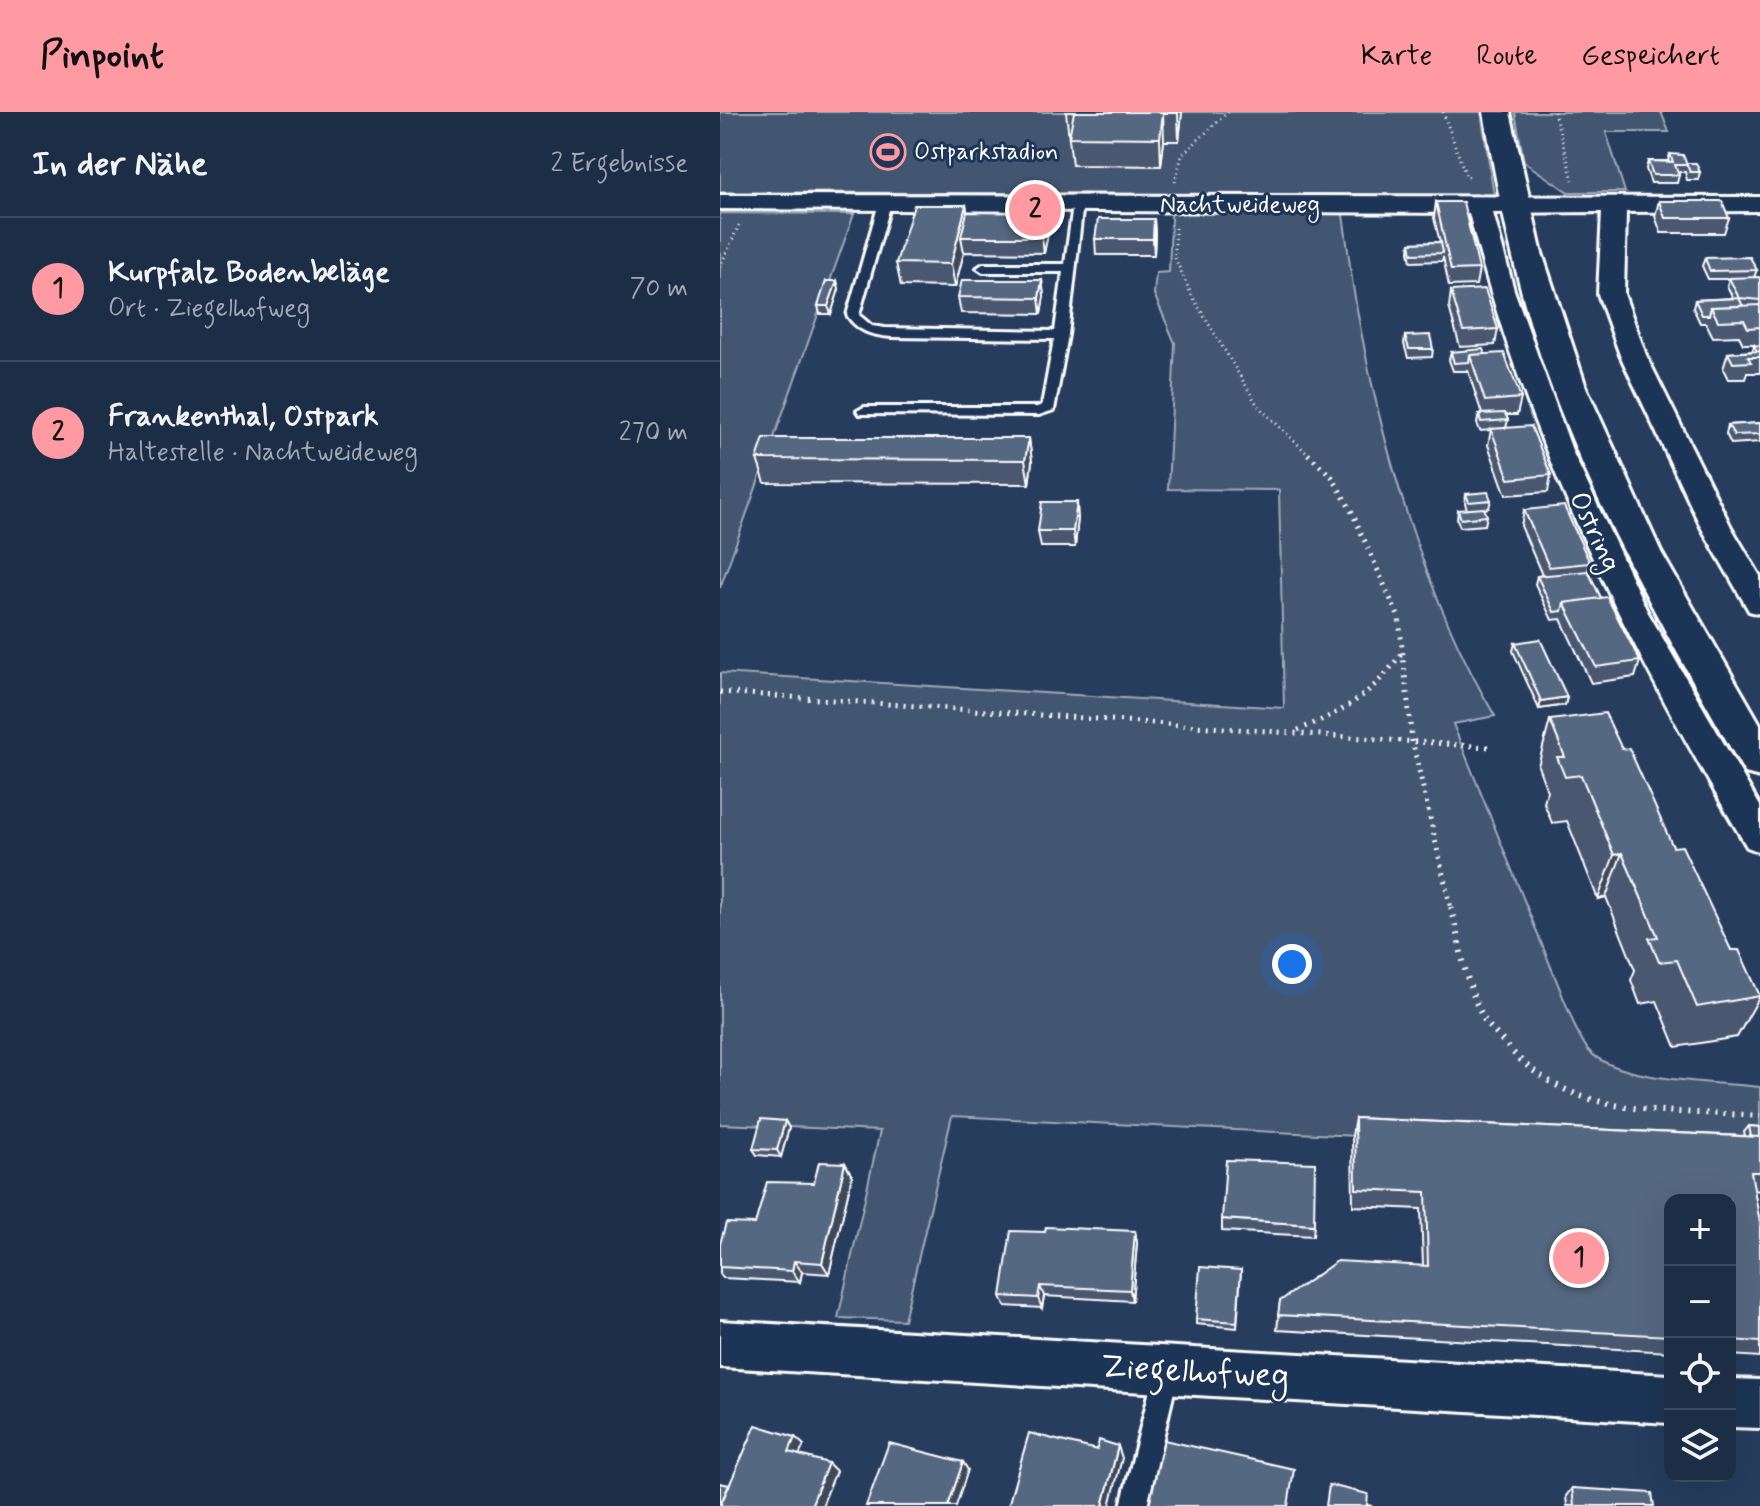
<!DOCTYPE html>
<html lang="de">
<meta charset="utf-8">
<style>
body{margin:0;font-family:Mynerve,sans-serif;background:#293a51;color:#f1f3f6}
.controls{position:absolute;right:24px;bottom:24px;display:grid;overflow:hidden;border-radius:16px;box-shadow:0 8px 32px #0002}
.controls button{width:72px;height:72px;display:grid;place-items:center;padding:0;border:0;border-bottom:2px solid #3a4a5f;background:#1c2e46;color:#f1f3f6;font:40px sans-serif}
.you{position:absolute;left:572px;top:852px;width:28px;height:28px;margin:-20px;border:6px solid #fff;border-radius:50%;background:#1a73e8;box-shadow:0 0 0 12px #1a73e833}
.badge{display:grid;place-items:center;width:52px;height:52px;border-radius:50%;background:#ff9aa2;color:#111;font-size:26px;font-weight:700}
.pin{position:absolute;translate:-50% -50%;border:4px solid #fff;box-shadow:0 2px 8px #0006}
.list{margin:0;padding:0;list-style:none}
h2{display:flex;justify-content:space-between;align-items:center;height:104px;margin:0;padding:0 32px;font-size:34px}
h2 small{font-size:26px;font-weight:400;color:#a0a8b3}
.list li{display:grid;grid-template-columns:52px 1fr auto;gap:24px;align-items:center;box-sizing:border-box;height:144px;padding:0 32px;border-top:2px solid #3a4a5f}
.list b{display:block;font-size:30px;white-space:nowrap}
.list p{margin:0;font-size:26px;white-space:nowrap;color:#a0a8b3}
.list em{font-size:26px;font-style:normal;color:#a0a8b3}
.icon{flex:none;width:44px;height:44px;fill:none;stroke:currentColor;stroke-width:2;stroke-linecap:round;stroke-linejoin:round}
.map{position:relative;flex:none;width:1040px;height:1394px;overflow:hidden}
header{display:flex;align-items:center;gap:48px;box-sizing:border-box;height:112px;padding:0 40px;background:#ff9aa2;color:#111}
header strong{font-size:38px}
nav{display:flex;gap:44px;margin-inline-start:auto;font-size:28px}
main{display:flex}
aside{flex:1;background:#1c2e46}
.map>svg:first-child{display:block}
</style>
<header>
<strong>Pinpoint</strong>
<nav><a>Karte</a><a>Route</a><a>Gespeichert</a></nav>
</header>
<main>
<aside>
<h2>In der Nähe<small>2 Ergebnisse</small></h2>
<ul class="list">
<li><span class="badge">1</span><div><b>Kurpfalz Bodenbeläge</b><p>Ort · Ziegelhofweg</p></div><em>70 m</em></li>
<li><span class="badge">2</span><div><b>Frankenthal, Ostpark</b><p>Haltestelle · Nachtweideweg</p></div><em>270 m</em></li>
</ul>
</aside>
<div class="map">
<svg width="1040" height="1394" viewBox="0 0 1040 1394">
<rect width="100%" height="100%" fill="#263d5e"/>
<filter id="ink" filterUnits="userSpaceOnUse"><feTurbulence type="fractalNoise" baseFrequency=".0125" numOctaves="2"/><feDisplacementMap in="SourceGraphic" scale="16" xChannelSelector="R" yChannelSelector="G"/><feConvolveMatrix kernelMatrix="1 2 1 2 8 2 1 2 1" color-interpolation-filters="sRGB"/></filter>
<g filter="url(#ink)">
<path fill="#425672" stroke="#a0aab8" stroke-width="2" d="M0 0H761L774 83 620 84C626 118 629 152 635 186 659 326 703 482 775 604L733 612 856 917C860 924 864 933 869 939 898 970 998 970 1040 975V1044L232 1004 184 1208 118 1206 160 1019 0 1012V561L564 596 559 378 448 377 455 231 434 182 436 161 449 160 452 82 0 80Z
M795 0H941L949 20H886L905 80H848L804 50Z
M0 101 134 102 0 476Z"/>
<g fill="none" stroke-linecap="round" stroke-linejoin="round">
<defs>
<path id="service" d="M165 87 171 91 139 203 152 214 165 216 335 219 343 160H263L257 156 263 152H345L353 93 363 90 348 223 334 298 319 303 139 302 137 299 144 295H317L322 293 334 227 171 225C152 223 138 220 127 203L159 91Z
M447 1246 455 1250 459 1258 427 1394H401L435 1258 439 1250Z"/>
<path id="minor" d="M0 83 1040 85V99L906 100 904 182 926 243 1011 415 1040 464V502L1029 499 981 415 900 243 878 182 882 100 773 101 794 178 853 341 927 499 1040 694V740L1027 735C905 529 808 334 749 101L0 97Z
M0 1209 950 1263V1311L0 1255Z
M1010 1267 1040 1268V1316L1010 1315Z"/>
<path id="secondary" d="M764 0H790L821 138 866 275 941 440 1040 612V665L1025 661C954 536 882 411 832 276 799 187 780 94 764 0Z"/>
</defs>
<use href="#service" stroke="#fff" stroke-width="6"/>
<use href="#minor" stroke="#fff" stroke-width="6"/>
<use href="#secondary" stroke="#fff" stroke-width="6"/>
<path stroke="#fff" stroke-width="3" stroke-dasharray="1 4" stroke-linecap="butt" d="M723 0 746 64 751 66
M834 0 853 68
M455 70 462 43 508 0
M455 116V146L472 184 538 294 590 344
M0 155 19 113"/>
<path stroke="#fff" stroke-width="5" stroke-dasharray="2 6" stroke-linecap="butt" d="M588 342 612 365 631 398 679 506 692 628 731 797
M0 580 768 635
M578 618C623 600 655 581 682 540"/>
<path stroke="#fff" stroke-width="6" stroke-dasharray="2 7" stroke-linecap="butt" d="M731 795C740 832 745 873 764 907 770 917 781 926 788 935 853 1009 949 997 1040 1004"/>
<use href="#service" fill="#1d3557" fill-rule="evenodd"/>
<use href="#minor" fill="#1d3557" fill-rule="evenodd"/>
<use href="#secondary" fill="#1d3557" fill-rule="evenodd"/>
</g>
<path fill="#49596f" stroke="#fff" stroke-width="2" d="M346 0H462L459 29H444L441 54 352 53Z
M950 42 980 60 978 68H967L965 60H958L959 63 957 71H931L926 57 928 49H948Z
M939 89 1009 106 1004 121H941L935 104Z
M716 90 759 157 756 173 729 174 723 145 722 149 691 150 689 139 690 131 720 130 714 106Z
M246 93 247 100 329 117 324 141 244 140 235 175 181 174 176 151Z
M434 107 435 123 434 143H376L375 127Z
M985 146 1037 158 1034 165 1040 167V261H1027L1025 267H1008L1003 257 1008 241 1032 239 1034 234H1035L1034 232H1023L1019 224 993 225 986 211H980L973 196 975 188 1013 186 1007 174 1009 167H988L982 154Z
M322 168 324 184 321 202 241 201 238 185Z
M117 169 119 177 111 202H100L98 194Z
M731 179 778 217 775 233 740 235 729 195Z
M685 224 713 237 712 245 688 246 684 232Z
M731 240 765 242 801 286 797 303H786L788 308 786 316 831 363 828 380 786 383 768 333 771 318 760 319 757 311 759 302H762L748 259H733L729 248Z
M1040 311V330L1011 332 1006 322 1008 313Z
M309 326 312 350 309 372 45 371 37 347Z
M746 382 771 388 769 396 764 397 767 404 765 413 740 415 737 407 738 398H747L745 391Z
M804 398 870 451 868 459 881 486 920 549 915 565 871 571 841 507 832 508 815 472 817 464 822 463 801 414Z
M358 406 355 435H321L318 419Z
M795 531 847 585 845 593 819 597 793 539Z
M830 608 902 637 953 735 1011 838 1040 884 1017 925 956 935 937 889 920 892 911 868 915 858 886 785 878 787 847 709 832 711 824 691 827 679 818 654Z
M635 1006 1025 1024 1024 1020 1029 1014 1040 1015V1079L1034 1078 1040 1111V1245L1010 1243V1088H950V1240L557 1218 560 1189 703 1154 701 1097 633 1094 632 1024Z
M65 1009 69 1016 61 1045 37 1043 33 1037Z
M125 1051 132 1064 109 1162 82 1160 80 1170 3 1166 0 1162V1132L35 1112Z
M502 1107 594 1113 593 1124 502 1119Z
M415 1119 417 1131 412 1189 324 1184 322 1196 285 1194 281 1184 325 1120Z
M521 1158 517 1216 476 1212V1207Z
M852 1376 934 1394H847L846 1384Z"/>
<path fill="#3c485a" stroke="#fff" stroke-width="2" d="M458 0H462L459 29 458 1Z
M443 1 444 29 441 54 440 26Z
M246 93 250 116 241 125 244 140 235 175 231 152Z
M327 101 329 117 324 141 322 125Z
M434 107 435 123 434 143 433 127Z
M322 168 324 184 321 202 319 186Z
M117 169 119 177 111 202 108 194Z
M309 326 312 350 309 372 305 348Z
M357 390 358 406 355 435 353 419Z
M847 585 845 593 819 597 821 589Z
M902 741 886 785 878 787 894 743Z
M65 1009 69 1016 61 1045 57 1038Z
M125 1051 132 1064 109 1162 102 1151Z
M415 1119 417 1131 412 1189 410 1178Z
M74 1149 82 1160 80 1170 72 1159Z
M320 1174 324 1184 322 1196 318 1186Z
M75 1325 84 1333 77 1348 69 1340Z
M398 1334 402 1346 390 1394H383Z
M243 1350 248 1358 236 1394H228Z
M108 1351 116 1359 102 1394H91Z"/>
<path fill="#556781" stroke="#fff" stroke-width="2" d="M354 0H458V1H443L440 26 349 25Z
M950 42 963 43 967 53H955L959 63H933L928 49 953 50Z
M966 51H976L980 60H970Z
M939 89H1002L1009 106H945Z
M716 90H743L759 157 731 158Z
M194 93H246L231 152 176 151Z
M247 100 327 101 322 125H241Z
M378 107H434L433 127H375Z
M721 130 723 141 692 142 690 131Z
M1030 145 1037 158 990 159 985 146Z
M1039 165 1040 167V188L1019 186 1023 194 991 195 989 203H982L975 188 1019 186 1009 166Z
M242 168H322L319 186 238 185Z
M106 169H117L108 194H98Z
M765 177 778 217 743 219 731 179Z
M1040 193V215L1028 216 1024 208 998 209 991 195Z
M710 223 713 237H689L685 224Z
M1040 233V239H1037L1034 234Z
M763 237 765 242 750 243 749 250 734 251 731 240Z
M1040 239V245H1028L1031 250 1013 251 1008 241Z
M784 241 801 286 765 289 750 243Z
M785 301 788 308 761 310 759 302Z
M1040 311V322L1014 323 1008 313Z
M811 314 831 363 789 367 771 317Z
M44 326H309L305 348 37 347Z
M768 380 771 388 749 390 746 382Z
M322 390H357L353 419H318Z
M844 394 870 451 829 455 804 398Z
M764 396 767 404 741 407 738 398Z
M868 459 881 486 844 491 842 499 834 500 817 464Z
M887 485 920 549 876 555 844 491Z
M820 527 847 585 821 589 795 531Z
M885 601 902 637 909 636 953 735 962 734 1011 838H1019L1040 884 977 895 957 848 939 850 929 826 938 825 902 741 894 743 861 663 845 665 837 645H845L830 608Z
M635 1006 1040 1025V1060H1031L1040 1111V1230L1010 1228V1088H950V1224L558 1203 560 1189 617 1149 708 1154 706 1080 636 1077Z
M41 1007 65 1009 57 1038 33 1037Z
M1029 1014 1040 1015V1025H1031Z
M506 1048 595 1051 594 1113 502 1107Z
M99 1050 125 1051 102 1151 74 1149 72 1159 0 1155V1132L6 1111 35 1112 47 1070 94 1071Z
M326 1115 415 1119 410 1178 320 1174 318 1186 281 1184 291 1119 325 1120Z
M480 1155 521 1158 517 1210 476 1207Z
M36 1313 75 1325 69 1340 108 1351 91 1394H0Z
M309 1321 377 1338 379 1328 398 1334 383 1394H288Z
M444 1328 574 1357 568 1394H429Z
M169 1331 243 1350 228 1394H146Z
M0 1371 9 1373 0 1393Z
M609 1373 648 1382 647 1393 652 1394H606Z
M852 1376 932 1381 934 1394H854Z"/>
</g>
<defs>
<symbol id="stadium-ring" viewBox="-11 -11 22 22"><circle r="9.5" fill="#1d3557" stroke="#ff9aa2" stroke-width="1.5"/><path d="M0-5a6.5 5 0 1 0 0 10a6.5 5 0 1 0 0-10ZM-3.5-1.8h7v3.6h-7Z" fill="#ff9aa2"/></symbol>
</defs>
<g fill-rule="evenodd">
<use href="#stadium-ring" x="148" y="20" width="40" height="40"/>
</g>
<g text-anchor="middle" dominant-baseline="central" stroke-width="6" stroke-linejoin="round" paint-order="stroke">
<g font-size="24" fill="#fff" stroke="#1d3557" text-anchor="start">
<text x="194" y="40">Ostparkstadion</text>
</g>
<g font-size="24" fill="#fff" stroke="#1d3557">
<text x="520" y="93">Nachtweideweg</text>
</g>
<g font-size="28" fill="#fff" stroke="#1d3557">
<text transform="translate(874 420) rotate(65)">Ostring</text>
</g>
<g font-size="34" fill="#fff" stroke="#1d3557">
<text transform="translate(475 1260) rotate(3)">Ziegelhofweg</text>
</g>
</g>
</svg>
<div class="controls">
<button>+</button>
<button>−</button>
<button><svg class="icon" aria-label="locate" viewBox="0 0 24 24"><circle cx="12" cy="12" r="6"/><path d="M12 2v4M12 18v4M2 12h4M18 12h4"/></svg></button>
<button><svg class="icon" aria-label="layers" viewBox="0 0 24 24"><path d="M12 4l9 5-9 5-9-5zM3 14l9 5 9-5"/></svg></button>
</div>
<div class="you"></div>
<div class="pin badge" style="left:859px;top:1146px">1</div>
<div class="pin badge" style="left:315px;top:98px">2</div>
</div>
</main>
